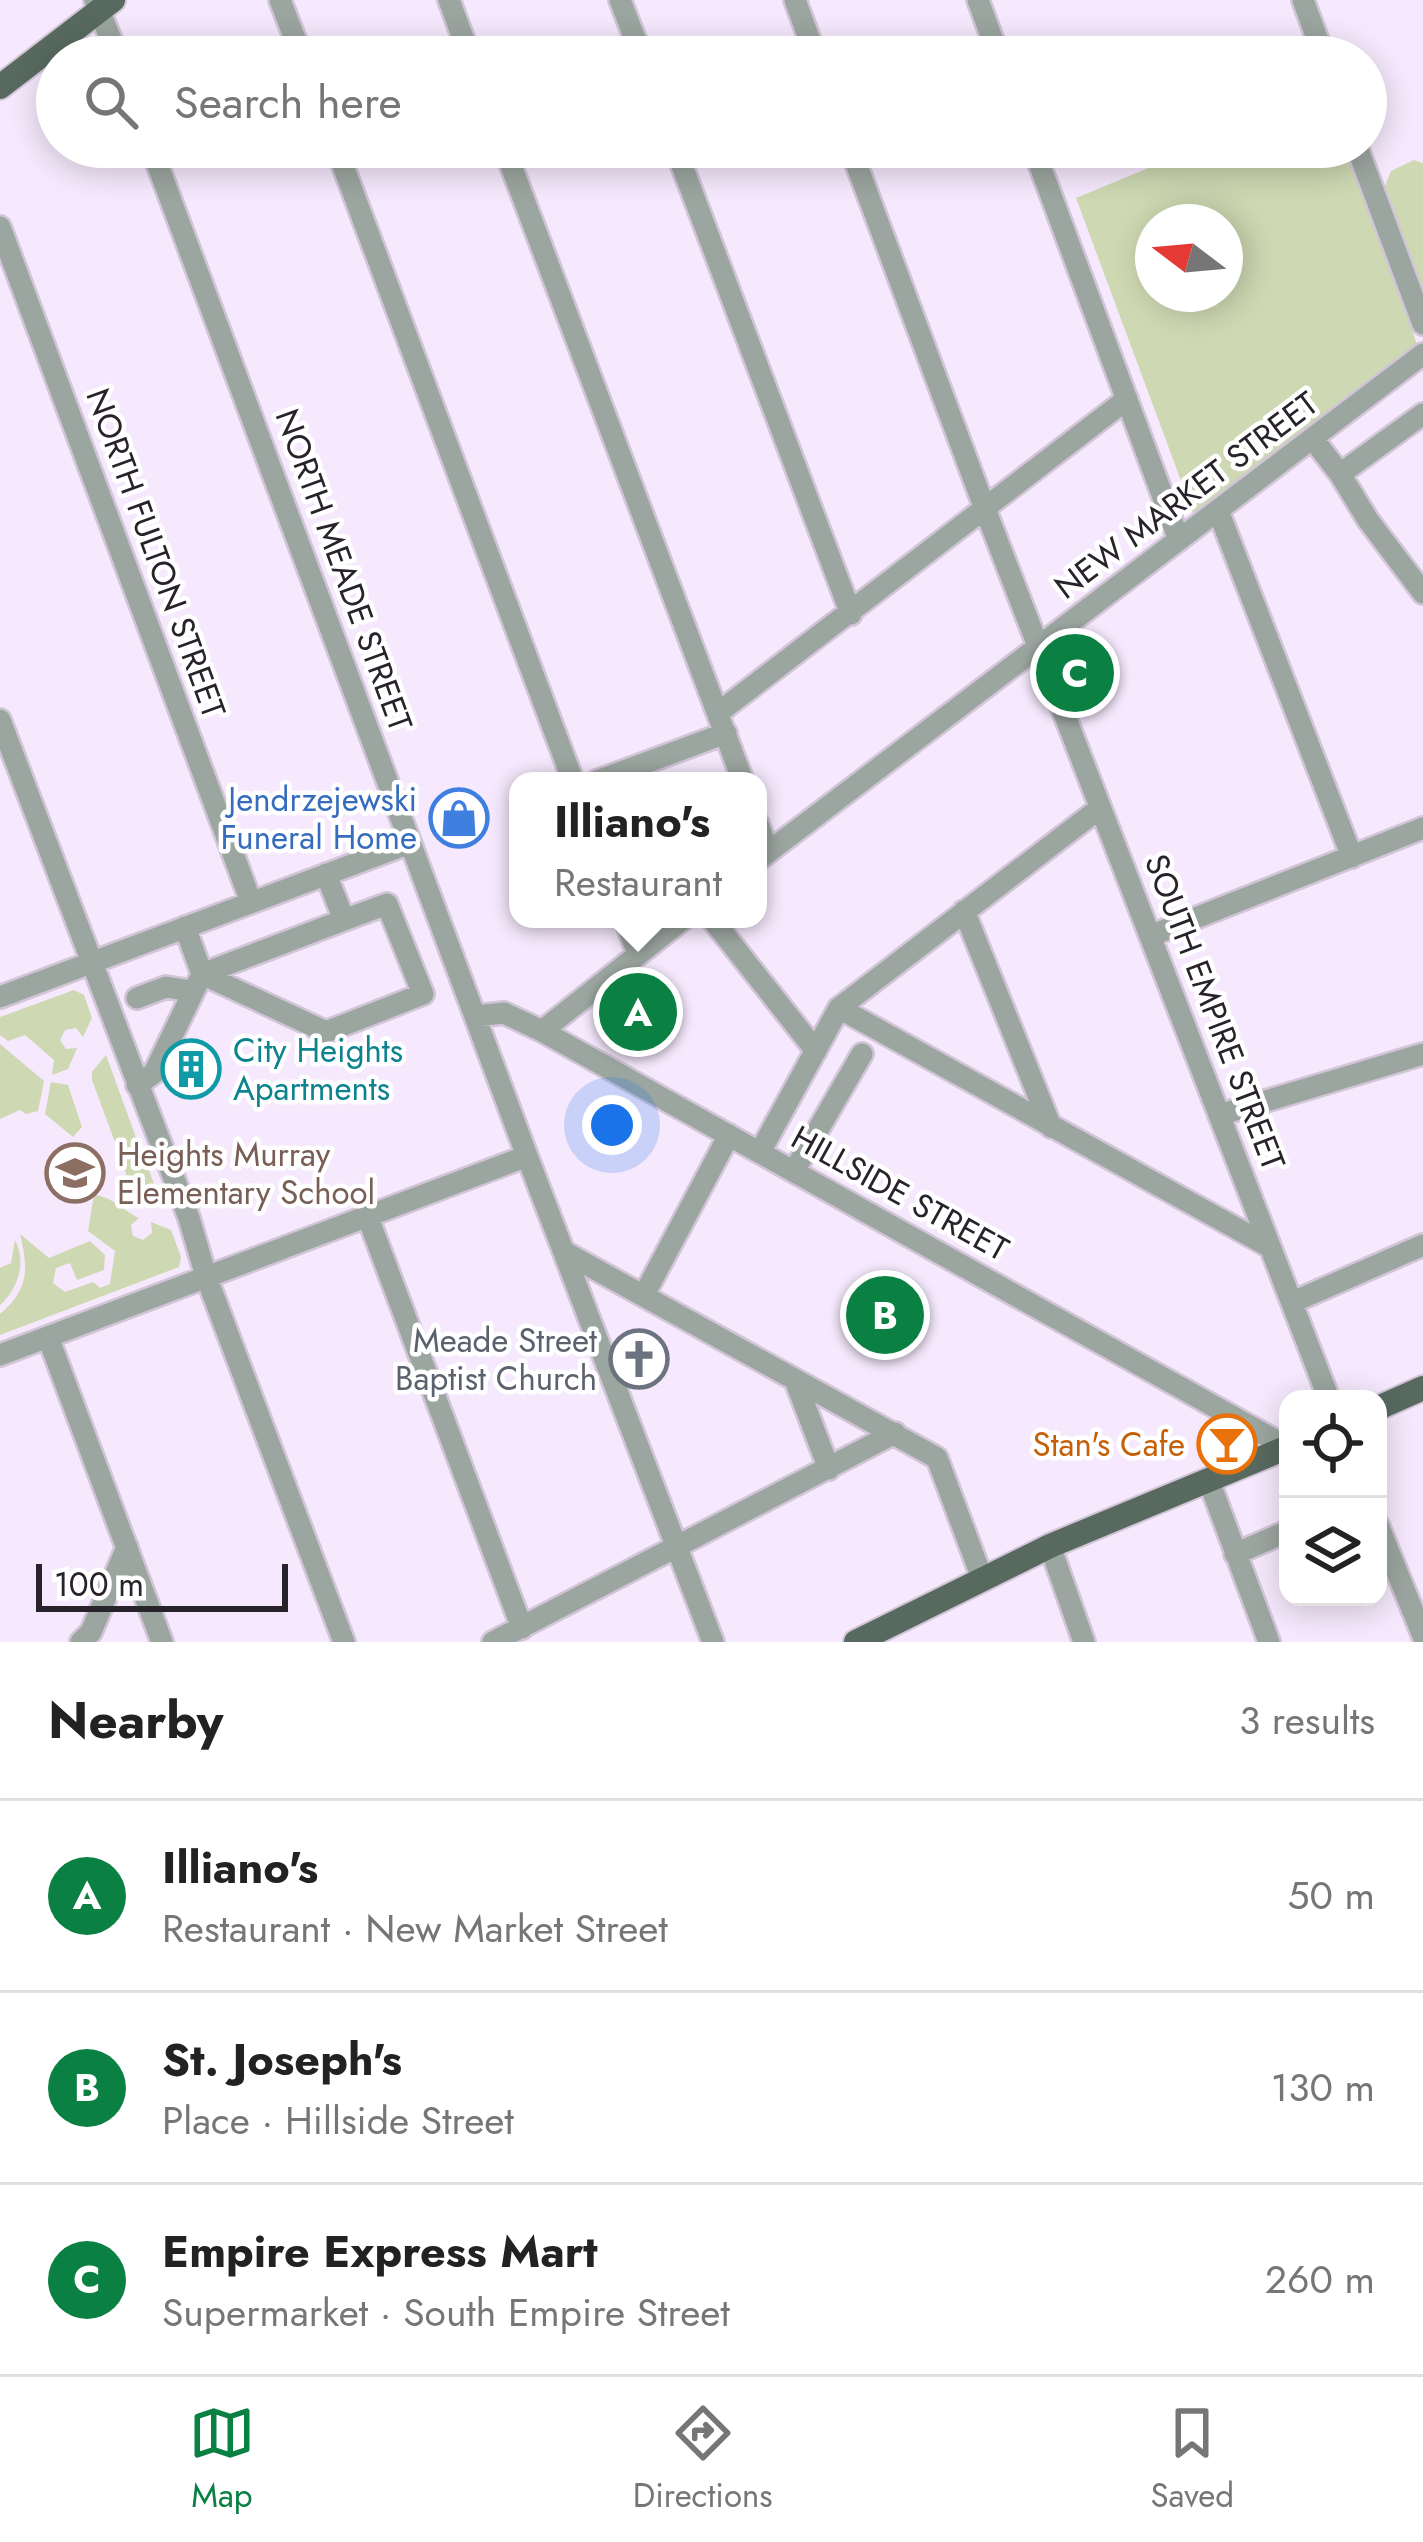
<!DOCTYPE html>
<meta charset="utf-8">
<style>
body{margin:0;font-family:Jost,sans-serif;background:#f6f6f6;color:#222}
.controls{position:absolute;right:36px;bottom:36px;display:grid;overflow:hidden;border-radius:24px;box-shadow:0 6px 30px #0003}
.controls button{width:108px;height:108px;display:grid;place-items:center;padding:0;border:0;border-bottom:3px solid #e0e0e0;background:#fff;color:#222;font:60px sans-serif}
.compass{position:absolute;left:1135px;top:204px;width:108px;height:108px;border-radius:50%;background:#fff;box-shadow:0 6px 30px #0003;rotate:286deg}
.scale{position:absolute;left:36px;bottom:30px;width:252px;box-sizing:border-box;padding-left:12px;border:6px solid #28232a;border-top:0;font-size:33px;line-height:42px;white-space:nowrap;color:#28232a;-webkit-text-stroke:9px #fff;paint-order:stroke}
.you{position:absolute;left:612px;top:1125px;width:42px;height:42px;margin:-30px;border:9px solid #fff;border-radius:50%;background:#1a73e8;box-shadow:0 0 0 18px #1a73e833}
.badge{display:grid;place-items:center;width:78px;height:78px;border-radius:50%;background:#0b8043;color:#fff;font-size:39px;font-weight:700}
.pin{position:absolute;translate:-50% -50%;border:6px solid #fff;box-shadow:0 3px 12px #0006}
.popup{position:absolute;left:509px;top:772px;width:258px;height:156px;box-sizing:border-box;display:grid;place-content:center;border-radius:24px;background:#fff;filter:drop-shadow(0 3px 9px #0005);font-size:39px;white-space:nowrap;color:#767676}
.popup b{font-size:45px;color:#222}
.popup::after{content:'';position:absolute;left:50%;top:100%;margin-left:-24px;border:24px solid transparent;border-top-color:#fff}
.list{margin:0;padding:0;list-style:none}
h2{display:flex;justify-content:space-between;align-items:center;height:156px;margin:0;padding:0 48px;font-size:51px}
h2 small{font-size:39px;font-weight:400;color:#767676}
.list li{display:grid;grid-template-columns:78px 1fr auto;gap:36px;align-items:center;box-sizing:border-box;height:192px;padding:0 48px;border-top:3px solid #e0e0e0}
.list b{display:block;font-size:45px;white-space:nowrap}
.list p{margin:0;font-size:39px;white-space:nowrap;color:#767676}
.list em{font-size:39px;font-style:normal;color:#767676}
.icon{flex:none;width:66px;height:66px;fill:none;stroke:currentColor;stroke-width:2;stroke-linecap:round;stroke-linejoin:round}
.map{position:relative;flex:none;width:1423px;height:1642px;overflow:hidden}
.search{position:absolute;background:#fff;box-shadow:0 6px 30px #0003;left:36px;right:36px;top:36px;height:132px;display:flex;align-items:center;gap:30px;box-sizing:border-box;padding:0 42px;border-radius:66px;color:#767676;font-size:45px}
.sheet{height:732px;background:#fff}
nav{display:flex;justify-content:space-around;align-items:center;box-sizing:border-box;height:168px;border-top:3px solid #e0e0e0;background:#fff;font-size:33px;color:#767676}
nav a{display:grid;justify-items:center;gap:6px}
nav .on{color:#0b8043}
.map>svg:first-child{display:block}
</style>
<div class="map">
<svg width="1423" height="1642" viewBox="0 0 1423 1642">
<rect width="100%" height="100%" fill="#f6e9fd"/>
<path fill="#ced8b2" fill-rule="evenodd" d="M1199 147H1345L1417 344 1193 513 1076 198ZM1153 222H1225V294H1153Z
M1414 160 1423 163V293L1385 186 1391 171Z
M74 990 84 995 92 1018 83 1037 76 1028 65 1030 60 1040 66 1049 77 1048 68 1069 52 1075 54 1060 25 1035 8 1041 0 1035V1017Z
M0 1044 44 1081 38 1111 26 1114 20 1110 0 1119Z
M106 1055 138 1143 125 1149 116 1145 92 1080V1072Z
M51 1082 68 1085 82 1127 73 1137 45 1114Z
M142 1150 158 1196C136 1195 120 1178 126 1156Z
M94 1195C113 1197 122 1210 139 1218L131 1225 133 1236 143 1240 152 1233 151 1222 171 1230 181 1257 179 1267 0 1335V1314C30 1289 28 1267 20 1234L49 1258 90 1241 105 1255 104 1270 77 1280 70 1263 56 1268 53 1283 65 1292 93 1282 100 1288 110 1284 115 1251 88 1231Z
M15 1240C27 1262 18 1289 0 1305V1268L11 1263Z"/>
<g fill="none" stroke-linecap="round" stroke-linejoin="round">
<defs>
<path id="minor" d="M95 0 118 57
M280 0 302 57
M449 0 470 57
M620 0 642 57
M795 0 816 57
M978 0 999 57
M1303 0 1324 57
M151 147 527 1156 713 1642
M336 147 573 781
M504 147 743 781
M675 147 851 614
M850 147 985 509 1329 1399
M1033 147 1179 540
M1357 147 1423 324
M0 227 251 902
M1313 439 1340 474 1423 414
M1340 474 1368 520 1423 593
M1219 513 1352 857
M718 713 1127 399
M0 720 189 1218 206 1276 344 1642
M597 781 726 733
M758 824 768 852
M758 860 1423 354
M964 911 1051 1127
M625 919 638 954
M712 919 816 1051
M185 927 202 974 326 1032 423 994 387 904 344 920 326 874
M1150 936 1423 828
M0 997 410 843
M137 998 166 987 191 991
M839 1008 1270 1247
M476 1016 504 1013 542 1031 1287 1447
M542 1031 683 919
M137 1085 154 1073 202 974 344 920
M1219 1115 1423 1054
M760 1152 839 1008 1100 808
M794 1171 862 1054
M367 1215 522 1628
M566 1253 937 1458 982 1578
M644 1295 729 1135
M1293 1302 1423 1245
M48 1337 162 1642
M0 1355 527 1156
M795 1380 829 1469
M1209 1481 1269 1642
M1378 1525 1423 1636
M1050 1546 1084 1642
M1235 1554 1288 1531
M81 1642 91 1632 127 1547
M493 1642 895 1433"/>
<path id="major" d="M0 87 113 0
M1378 1408 1423 1388
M856 1642 1050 1546 1288 1447"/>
</defs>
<use href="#minor" stroke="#d1c5d7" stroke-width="26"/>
<use href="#major" stroke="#d1c5d7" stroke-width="28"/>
<use href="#minor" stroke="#9ca6a0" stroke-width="21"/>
<use href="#major" stroke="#586a60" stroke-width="24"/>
</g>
<defs>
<symbol id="shop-ring" viewBox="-11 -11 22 22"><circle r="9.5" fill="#fff" stroke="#3f7fe0" stroke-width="1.5"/><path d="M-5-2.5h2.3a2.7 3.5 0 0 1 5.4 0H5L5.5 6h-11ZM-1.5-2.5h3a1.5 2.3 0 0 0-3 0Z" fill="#3f7fe0"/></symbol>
<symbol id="building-ring" viewBox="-11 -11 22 22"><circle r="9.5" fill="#fff" stroke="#0f9aa8" stroke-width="1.5"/><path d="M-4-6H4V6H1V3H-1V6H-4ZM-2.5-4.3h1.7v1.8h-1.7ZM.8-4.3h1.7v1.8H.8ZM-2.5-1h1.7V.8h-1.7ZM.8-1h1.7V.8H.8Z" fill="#0f9aa8"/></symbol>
<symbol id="school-ring" viewBox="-11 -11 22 22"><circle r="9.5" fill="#fff" stroke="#8d6e63" stroke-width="1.5"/><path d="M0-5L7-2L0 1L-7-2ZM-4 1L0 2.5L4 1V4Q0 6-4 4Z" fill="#8d6e63"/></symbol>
<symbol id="church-ring" viewBox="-11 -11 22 22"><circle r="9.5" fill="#fff" stroke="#6b7280" stroke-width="1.5"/><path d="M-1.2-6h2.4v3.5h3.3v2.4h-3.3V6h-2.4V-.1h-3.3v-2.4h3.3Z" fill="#6b7280"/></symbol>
<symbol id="bar-ring" viewBox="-11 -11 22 22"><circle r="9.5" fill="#fff" stroke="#e8710a" stroke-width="1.5"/><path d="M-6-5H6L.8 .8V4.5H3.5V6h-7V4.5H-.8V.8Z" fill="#e8710a"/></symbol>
</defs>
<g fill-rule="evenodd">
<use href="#shop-ring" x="426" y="785" width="66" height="66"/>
<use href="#building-ring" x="158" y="1036" width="66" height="66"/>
<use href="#school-ring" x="42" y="1140" width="66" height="66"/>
<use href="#church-ring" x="606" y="1326" width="66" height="66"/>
<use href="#bar-ring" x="1194" y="1411" width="66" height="66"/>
</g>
<g text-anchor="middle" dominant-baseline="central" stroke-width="9" stroke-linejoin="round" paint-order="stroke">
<g font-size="33" fill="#28232a" stroke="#fff">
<text transform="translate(1186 495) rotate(-37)">NEW MARKET STREET</text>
<text transform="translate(156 553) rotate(70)">NORTH FULTON STREET</text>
<text transform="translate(344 570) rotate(70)">NORTH MEADE STREET</text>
<text transform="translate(1215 1012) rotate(69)">SOUTH EMPIRE STREET</text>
<text transform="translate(900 1193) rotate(29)">HILLSIDE STREET</text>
</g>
<g font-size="33" fill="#366cbe" stroke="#fff" text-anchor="end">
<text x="417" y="799">Jendrzejewski<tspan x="417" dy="38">Funeral Home</tspan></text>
</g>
<g font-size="33" fill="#0d838f" stroke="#fff" text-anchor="start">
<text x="233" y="1050">City Heights<tspan x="233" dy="38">Apartments</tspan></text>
</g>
<g font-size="33" fill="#785e54" stroke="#fff" text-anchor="start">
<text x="117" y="1154">Heights Murray<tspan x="117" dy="38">Elementary School</tspan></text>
</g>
<g font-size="33" fill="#5b616d" stroke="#fff" text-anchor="end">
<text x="597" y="1340">Meade Street<tspan x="597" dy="38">Baptist Church</tspan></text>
</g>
<g font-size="33" fill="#c56008" stroke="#fff" text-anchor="end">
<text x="1185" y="1444">Stan's Cafe</text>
</g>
</g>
</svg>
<div class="controls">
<button><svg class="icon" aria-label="locate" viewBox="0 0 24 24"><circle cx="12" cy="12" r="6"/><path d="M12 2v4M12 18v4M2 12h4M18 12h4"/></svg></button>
<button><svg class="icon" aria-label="layers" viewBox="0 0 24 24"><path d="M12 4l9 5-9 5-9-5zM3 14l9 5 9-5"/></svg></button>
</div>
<svg class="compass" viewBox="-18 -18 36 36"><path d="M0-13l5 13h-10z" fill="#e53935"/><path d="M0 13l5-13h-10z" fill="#767676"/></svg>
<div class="scale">100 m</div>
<div class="you"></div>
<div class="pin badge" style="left:638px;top:1012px">A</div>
<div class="popup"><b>Illiano's</b>Restaurant</div>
<div class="pin badge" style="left:885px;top:1315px">B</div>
<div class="pin badge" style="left:1075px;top:673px">C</div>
<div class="search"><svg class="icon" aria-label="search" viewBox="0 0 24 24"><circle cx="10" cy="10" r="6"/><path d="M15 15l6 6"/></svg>Search here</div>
</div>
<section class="sheet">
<h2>Nearby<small>3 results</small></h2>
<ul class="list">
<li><span class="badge">A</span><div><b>Illiano's</b><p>Restaurant · New Market Street</p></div><em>50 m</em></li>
<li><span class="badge">B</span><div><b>St. Joseph's</b><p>Place · Hillside Street</p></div><em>130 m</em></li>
<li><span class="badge">C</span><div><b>Empire Express Mart</b><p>Supermarket · South Empire Street</p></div><em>260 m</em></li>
</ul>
</section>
<nav>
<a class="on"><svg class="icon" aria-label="map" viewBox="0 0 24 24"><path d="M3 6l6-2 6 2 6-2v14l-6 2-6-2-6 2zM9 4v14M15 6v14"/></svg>Map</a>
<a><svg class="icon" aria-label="directions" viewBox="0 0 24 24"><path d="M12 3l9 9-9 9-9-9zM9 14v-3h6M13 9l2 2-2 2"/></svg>Directions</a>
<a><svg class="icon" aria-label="saved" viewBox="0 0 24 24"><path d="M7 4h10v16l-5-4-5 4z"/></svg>Saved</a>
</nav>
